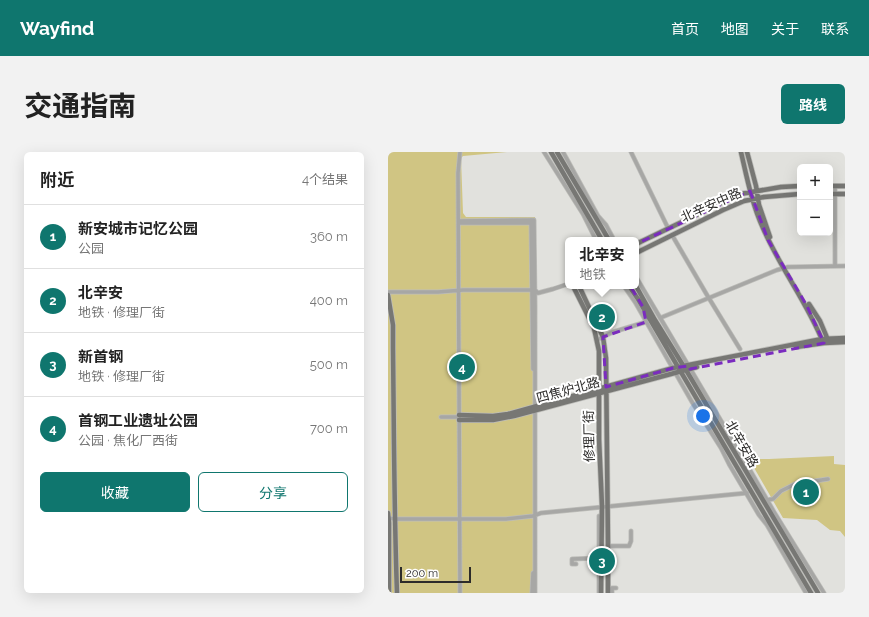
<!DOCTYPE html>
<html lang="zh">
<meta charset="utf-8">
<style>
body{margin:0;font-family:Raleway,"Noto Sans SC",sans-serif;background:#f2f2f2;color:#222}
.controls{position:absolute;right:12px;top:12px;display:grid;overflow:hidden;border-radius:6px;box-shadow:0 4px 16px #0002}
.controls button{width:36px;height:36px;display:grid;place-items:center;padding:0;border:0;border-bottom:1px solid #e0e0e0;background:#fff;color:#222;font:20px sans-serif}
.scale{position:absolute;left:12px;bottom:10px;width:71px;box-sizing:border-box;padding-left:4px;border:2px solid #2c2b2a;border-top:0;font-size:11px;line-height:14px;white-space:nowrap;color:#2c2b2a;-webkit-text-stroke:3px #fff;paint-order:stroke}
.you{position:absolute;left:315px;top:264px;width:14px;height:14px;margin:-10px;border:3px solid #fff;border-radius:50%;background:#1a73e8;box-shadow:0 0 0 6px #1a73e833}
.badge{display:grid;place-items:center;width:26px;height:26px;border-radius:50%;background:#0f766e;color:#fff;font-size:13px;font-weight:700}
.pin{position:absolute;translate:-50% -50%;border:2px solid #fff;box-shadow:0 1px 4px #0006}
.popup{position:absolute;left:177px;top:85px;width:74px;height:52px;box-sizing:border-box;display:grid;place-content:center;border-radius:6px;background:#fff;filter:drop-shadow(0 1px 3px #0005);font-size:13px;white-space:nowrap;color:#767676}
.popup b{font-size:15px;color:#222}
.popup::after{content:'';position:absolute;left:50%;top:100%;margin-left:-8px;border:8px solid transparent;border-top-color:#fff}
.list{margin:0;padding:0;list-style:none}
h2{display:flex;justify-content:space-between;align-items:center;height:52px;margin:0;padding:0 16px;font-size:17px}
h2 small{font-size:13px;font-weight:400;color:#767676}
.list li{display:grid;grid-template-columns:26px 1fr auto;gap:12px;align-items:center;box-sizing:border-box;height:64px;padding:0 16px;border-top:1px solid #e0e0e0}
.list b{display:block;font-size:15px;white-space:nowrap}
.list p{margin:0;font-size:13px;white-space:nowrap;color:#767676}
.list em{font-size:13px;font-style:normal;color:#767676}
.actions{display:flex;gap:8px;padding:12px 16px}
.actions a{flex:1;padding:9px 0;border:1px solid #0f766e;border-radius:6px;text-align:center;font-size:14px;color:#0f766e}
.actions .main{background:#0f766e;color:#fff}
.map{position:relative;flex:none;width:457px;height:441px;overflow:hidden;border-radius:6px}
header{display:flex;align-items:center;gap:24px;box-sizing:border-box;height:56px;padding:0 20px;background:#0f766e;color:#fff}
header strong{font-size:19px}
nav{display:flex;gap:22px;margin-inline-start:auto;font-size:14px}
.intro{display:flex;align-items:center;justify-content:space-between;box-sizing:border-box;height:96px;padding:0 24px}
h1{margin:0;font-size:28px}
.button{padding:10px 18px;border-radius:6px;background:#0f766e;color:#fff;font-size:14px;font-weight:700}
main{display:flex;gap:24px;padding:0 24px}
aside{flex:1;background:#fff;border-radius:6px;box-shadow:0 4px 16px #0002}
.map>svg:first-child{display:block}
</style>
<header>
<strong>Wayfind</strong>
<nav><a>首页</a><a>地图</a><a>关于</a><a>联系</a></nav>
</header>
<div class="intro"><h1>交通指南</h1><a class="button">路线</a></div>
<main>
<aside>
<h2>附近<small>4个结果</small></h2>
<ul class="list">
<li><span class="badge">1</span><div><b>新安城市记忆公园</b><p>公园</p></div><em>360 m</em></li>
<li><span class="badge">2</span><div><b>北辛安</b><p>地铁 · 修理厂街</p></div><em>400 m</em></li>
<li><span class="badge">3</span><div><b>新首钢</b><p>地铁 · 修理厂街</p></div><em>500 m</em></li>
<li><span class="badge">4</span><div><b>首钢工业遗址公园</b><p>公园 · 焦化厂西街</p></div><em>700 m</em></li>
</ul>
<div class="actions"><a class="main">收藏</a><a>分享</a></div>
</aside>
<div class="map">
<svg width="457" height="441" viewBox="0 0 457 441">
<rect width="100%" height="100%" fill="#e1e1dd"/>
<path fill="#d0c583" d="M0 0H119L75 4 73 6 75 61 78 65H147L149 441H0Z
M446 304V312L457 313V385L452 379 442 378 429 368 395 366 361 307H381Z"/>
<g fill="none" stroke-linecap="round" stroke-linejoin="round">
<defs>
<path id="minor" d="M72 0 70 21 72 441
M156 0 195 62 208 88
M175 0 210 64 218 73 226 88
M243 0 280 76
M143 68 145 217
M71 69 146 68 147 153V441
M71 71H144
M284 83 319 143 352 197
M447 114V34
M248 125 355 306 386 360 436 441
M236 134 247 150 304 250 333 296 341 312 371 363 379 373 418 441
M0 140H50L75 138H147L150 141 165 137 180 132
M272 166 389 118 400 115 457 114
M209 188 225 180 258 170V167
M53 265H71
M379 348 385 347 393 339 407 332 440 327
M0 366 7 367H118L145 364 153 361 359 341
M220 394H241L243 389V379
M188 412H184V407L211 406
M144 441 145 421
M211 441V364
M224 441V436H228"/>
<path id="major" d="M163 0 214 88
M169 0 221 88
M353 0C359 26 364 52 375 76 392 116 419 150 435 190
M359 0 368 34 371 53 382 85
M442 34H457
M442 42H457
M248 92 352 42 393 35 412 34
M248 101 335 58 356 49 376 45 412 42
M189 134 186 136 206 176 211 199V287L214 354 213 441
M191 134 215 185 218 206 220 394V441
M241 134 250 147 423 441
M248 134 267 168 298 218 430 441
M0 143 5 173V196C6 278 6 359 9 441
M421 152 432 169 440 188
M408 195 436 191 457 190
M71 263 105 264 120 262 285 216 434 187 457 186
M71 268H105L126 264 309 215
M0 361 1 371V441"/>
</defs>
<use href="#minor" stroke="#bdbdb9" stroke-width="5"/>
<use href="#major" stroke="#bdbdb9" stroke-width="6"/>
<use href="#minor" stroke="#a7a7a5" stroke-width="3.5"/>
<use href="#major" stroke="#777774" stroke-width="4.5"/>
</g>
<path fill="none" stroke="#7b2cbf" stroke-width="3" stroke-dasharray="8 5" stroke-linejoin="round" d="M362 39 380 88 419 154 436 191 302 217 301 214 285 216 218 235 215 185 258 170 255 155 228 111 236 106 233 99Z"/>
<g text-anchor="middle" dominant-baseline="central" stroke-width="4" stroke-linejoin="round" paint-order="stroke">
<g font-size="13" fill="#2c2b2a" stroke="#fff">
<text transform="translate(323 53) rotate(-24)">北辛安中路</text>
<text transform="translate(180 238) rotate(-15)">四焦炉北路</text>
<text transform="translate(201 284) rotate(-91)">修理厂街</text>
<text transform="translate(354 292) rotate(60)">北辛安路</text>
</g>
</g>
</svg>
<div class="controls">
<button>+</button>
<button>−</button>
</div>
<div class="scale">200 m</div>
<div class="you"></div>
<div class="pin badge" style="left:418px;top:340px">1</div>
<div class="pin badge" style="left:214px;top:165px">2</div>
<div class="popup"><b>北辛安</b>地铁</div>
<div class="pin badge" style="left:214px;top:409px">3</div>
<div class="pin badge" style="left:74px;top:215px">4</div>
</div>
</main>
